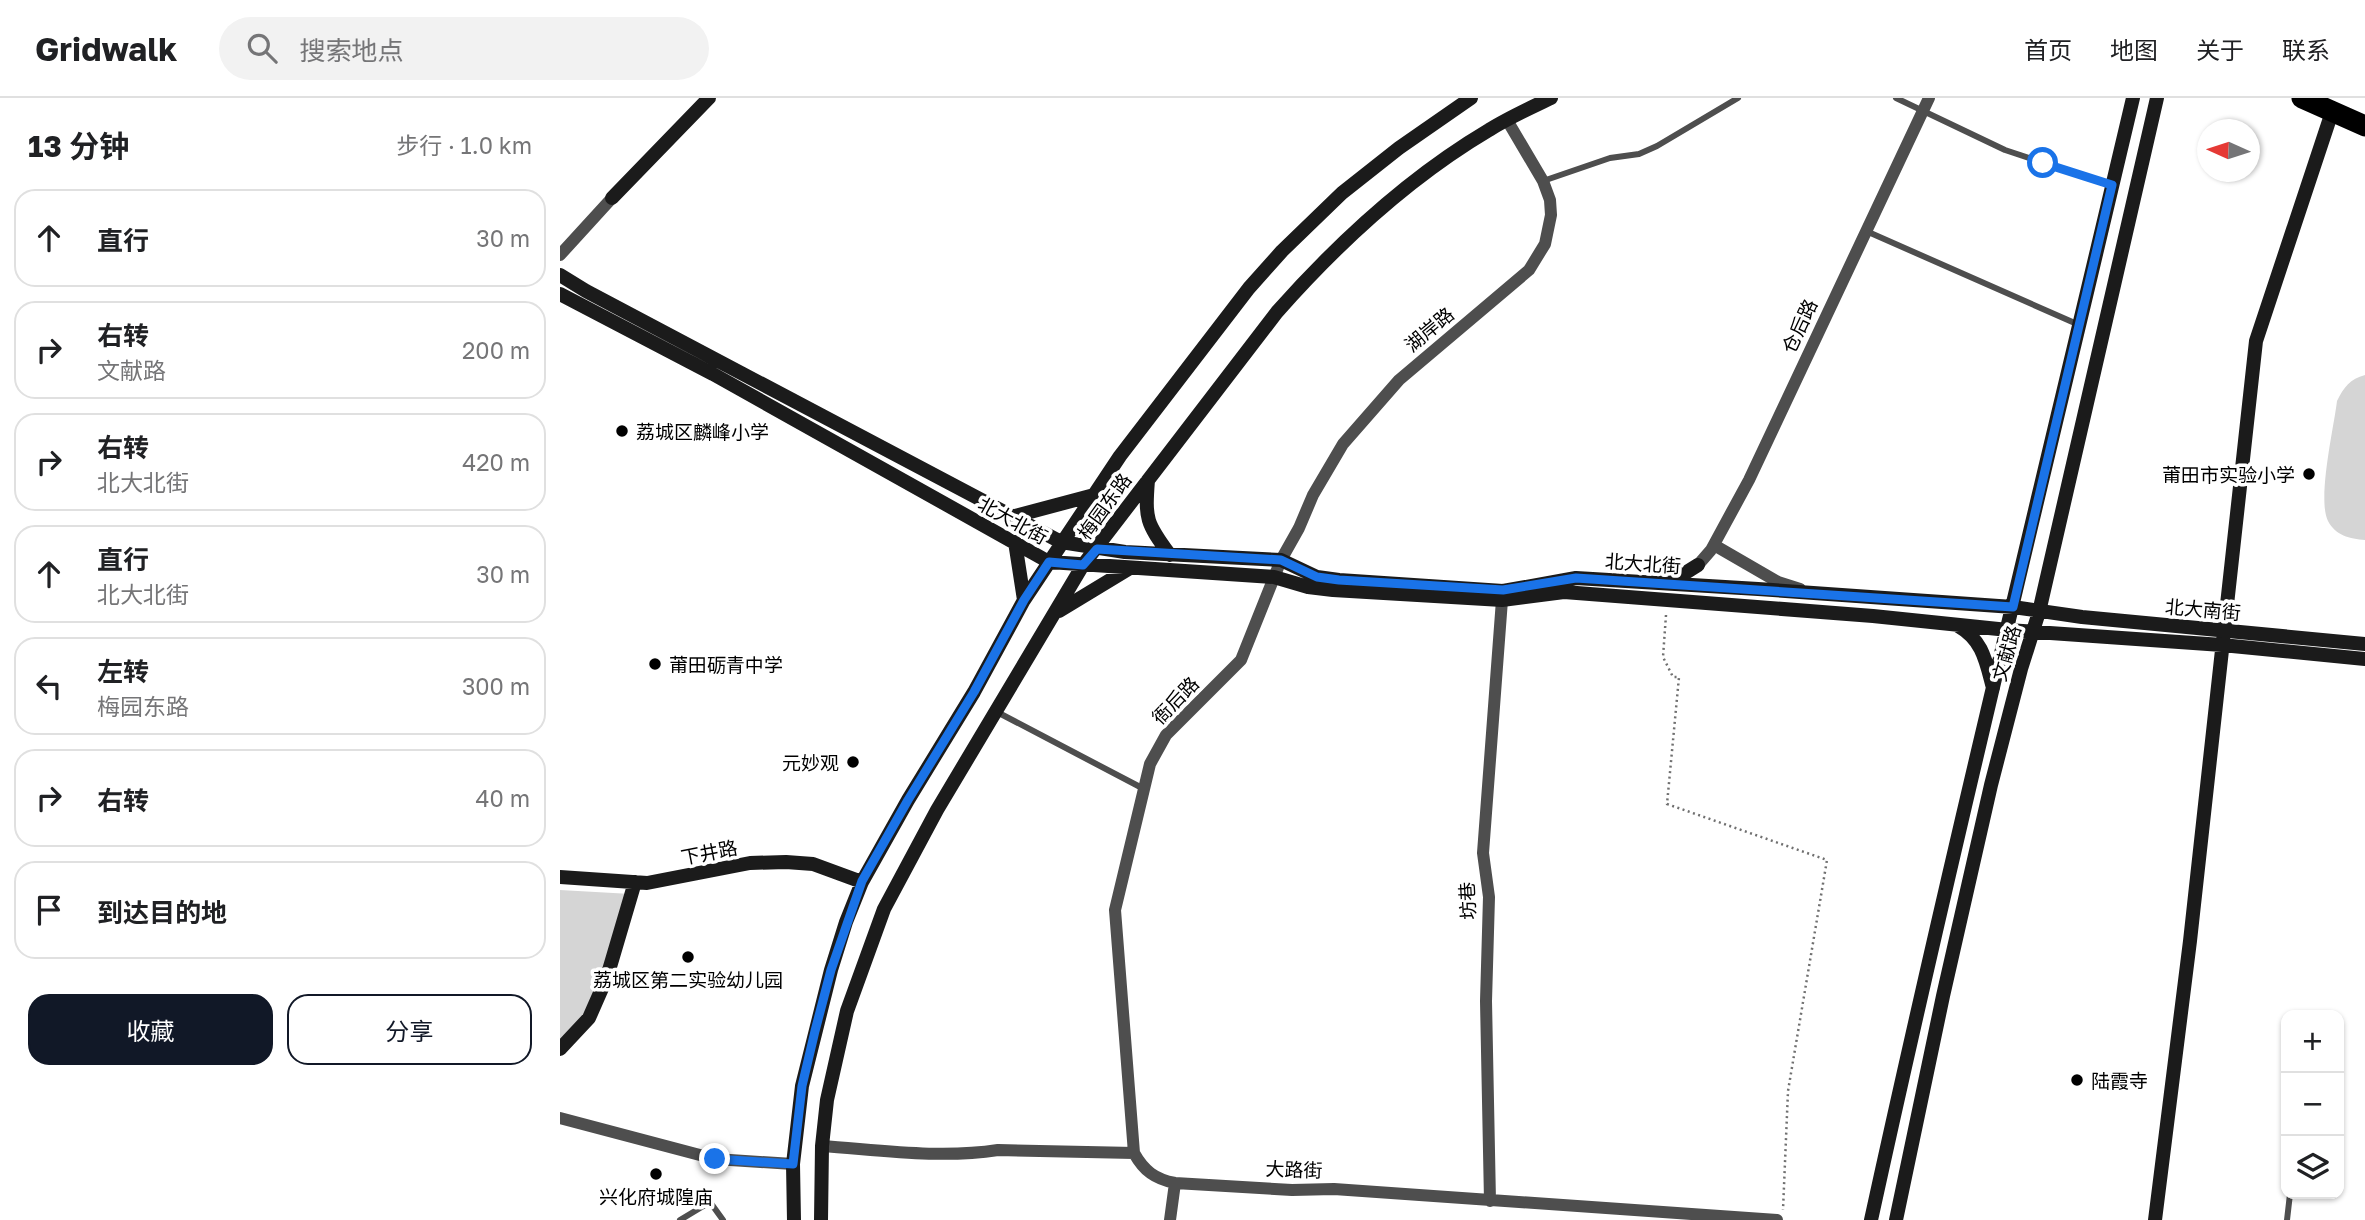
<!DOCTYPE html>
<html lang="zh">
<meta charset="utf-8">
<style>
body{margin:0;font-family:"Golos Text","Noto Sans SC",sans-serif;background:#f2f2f2;color:#202124}
.controls{position:absolute;right:21px;bottom:21px;display:grid;overflow:hidden;border-radius:14px;box-shadow:0 2px 5px #0004}
.controls button{width:63px;height:63px;display:grid;place-items:center;padding:0;border:0;border-bottom:2px solid #e0e0e0;background:#fff;color:#202124;font:35px sans-serif}
.compass{position:absolute;left:1637px;top:21px;width:63px;height:63px;border-radius:50%;background:#fff;box-shadow:0 2px 5px #0004;rotate:273deg}
.stop{position:absolute;width:21px;height:21px;margin:-16px;border:5px solid #1a73e8;border-radius:50%;background:#fff}
.stop.end{background:#1a73e8;border-color:#fff;box-shadow:0 2px 7px #0008}
.list{margin:0;padding:0;list-style:none}
h2{display:flex;justify-content:space-between;align-items:center;height:91px;margin:0;padding:0 28px;font-size:30px}
h2 small{font-size:23px;font-weight:400;color:#757577}
.list li{display:grid;grid-template-columns:46px 1fr auto;gap:21px;align-items:center;box-sizing:border-box;height:98px;margin:0 14px 14px;padding:0 14px;border:2px solid #e0e0e0;border-radius:21px}
.list b{display:block;font-size:26px;white-space:nowrap}
.list p{margin:0;font-size:23px;white-space:nowrap;color:#757577}
.list em{font-size:23px;font-style:normal;color:#757577}
.actions{display:flex;gap:14px;padding:21px 28px}
.actions a{flex:1;padding:16px 0;border:2px solid #111827;border-radius:21px;text-align:center;font-size:24px;color:#111827}
.actions .main{background:#111827;color:#fff}
.icon{flex:none;width:38px;height:38px;fill:none;stroke:currentColor;stroke-width:2;stroke-linecap:round;stroke-linejoin:round}
.map{position:relative;flex:none;width:1805px;height:1122px;overflow:hidden}
header{display:flex;align-items:center;gap:42px;box-sizing:border-box;height:98px;padding:0 35px;background:#fff;border-bottom:2px solid #e0e0e0}
header strong{font-size:33px}
nav{display:flex;gap:38px;margin-inline-start:auto;font-size:24px}
.search{width:490px;height:63px;background:#f2f2f2;display:flex;align-items:center;gap:18px;box-sizing:border-box;padding:0 24px;border-radius:38px;color:#757577;font-size:26px}
main{display:flex}
aside{flex:1;background:#fff}
.map>svg:first-child{display:block}
</style>
<header>
<strong>Gridwalk</strong>
<div class="search"><svg class="icon" aria-label="search" viewBox="0 0 24 24"><circle cx="10" cy="10" r="6"/><path d="M15 15l6 6"/></svg>搜索地点</div>
<nav><a>首页</a><a>地图</a><a>关于</a><a>联系</a></nav>
</header>
<main>
<aside>
<h2>13 分钟<small>步行 · 1.0 km</small></h2>
<ul class="list">
<li><svg class="icon" aria-label="ahead" viewBox="0 0 24 24"><path d="M12 20V5M6 11l6-6 6 6"/></svg><div><b>直行</b></div><em>30 m</em></li>
<li><svg class="icon" aria-label="right" viewBox="0 0 24 24"><path d="M7 20v-9h11M14 6l5 5-5 5"/></svg><div><b>右转</b><p>文献路</p></div><em>200 m</em></li>
<li><svg class="icon" aria-label="right" viewBox="0 0 24 24"><path d="M7 20v-9h11M14 6l5 5-5 5"/></svg><div><b>右转</b><p>北大北街</p></div><em>420 m</em></li>
<li><svg class="icon" aria-label="ahead" viewBox="0 0 24 24"><path d="M12 20V5M6 11l6-6 6 6"/></svg><div><b>直行</b><p>北大北街</p></div><em>30 m</em></li>
<li><svg class="icon" aria-label="left" viewBox="0 0 24 24"><path d="M17 20v-9H6M10 6l-5 5 5 5"/></svg><div><b>左转</b><p>梅园东路</p></div><em>300 m</em></li>
<li><svg class="icon" aria-label="right" viewBox="0 0 24 24"><path d="M7 20v-9h11M14 6l5 5-5 5"/></svg><div><b>右转</b></div><em>40 m</em></li>
<li><svg class="icon" aria-label="arrive" viewBox="0 0 24 24"><path d="M6 21V4h12l-3 4 3 4H6"/></svg><div><b>到达目的地</b></div></li>
</ul>
<div class="actions"><a class="main">收藏</a><a>分享</a></div>
</aside>
<div class="map">
<svg width="1805" height="1122" viewBox="0 0 1805 1122">
<rect width="100%" height="100%" fill="#fff"/>
<path fill="#d5d5d5" d="M1805 277V442C1790 441 1775 437 1768 423 1757 401 1774 329 1777 303 1784 289 1790 281 1805 277Z
M0 792 71 796 29 920 0 951Z"/>
<g fill="none" stroke-linecap="round" stroke-linejoin="round">
<path stroke="#707070" stroke-width="2.5" stroke-dasharray="2 3.5" stroke-linecap="butt" d="M1106 517 1103 559 1113 579H1119L1107 706 1267 762 1228 993 1223 1112"/>
<path stroke="#4e4e4e" stroke-width="6" d="M1336 0 1445 52 1551 87
M983 83 1050 60 1079 56 1097 48 1178 0
M1306 133 1517 226
M437 614 584 691
M120 1122 150 1104 163 1122
M1727 1122 1730 1096"/>
<path stroke="#4e4e4e" stroke-width="12" d="M0 157 52 100
M1154 447 1218 484 1240 491
M1138 467 1151 452 1189 382 1369 0
M0 1020 155 1061 233 1066
M262 1048C320 1052 380 1061 438 1052L574 1055C584 1073 595 1081 615 1085L732 1092 774 1091 1217 1122
M574 1055 555 812 590 666 606 637 681 562 721 462 739 430 753 397 783 346 839 282 969 172 985 146 991 117 990 102 983 83 947 22
M930 1103 926 903 929 799 923 755 942 502
M610 1122 615 1085"/>
<path stroke="#1b1b1b" stroke-width="14" d="M52 100 149 0
M0 177 26 193 501 444 565 454 721 462 757 479 779 482 943 493 1016 480 1198 491 1453 509 1522 519 1805 546
M0 196 153 276 489 464 714 479 748 489 773 492 942 502 1004 494 1313 518 1448 532 1662 547 1805 561
M588 382C585 421 586 425 610 457
M451 419 534 397
M455 444 464 502
M1104 481 1122 477 1138 467
M499 513 570 470
M1398 528C1423 542 1426 564 1433 590
M0 779 87 785 190 765 226 764 253 766 302 784
M0 951 29 920 47 879 75 784
M234 1122 233 1066 242 988 271 872 286 824 302 784 348 702 414 594 464 502 560 358 689 190 722 153 782 95 839 50 911 0
M261 1122 262 1048 267 1002 287 913 324 811 377 712 523 467 717 214C779 144 848 80 929 32 948 20 970 10 991 0
M1311 1122C1393 747 1485 374 1573 0
M1336 1122 1383 898 1431 687 1461 571 1479 514 1597 0
M1595 1122 1630 843 1696 243 1772 14"/>
<path stroke="#000" stroke-width="21" d="M1742 0 1805 28"/>
</g>
<g fill="none" stroke-linecap="round" stroke-linejoin="round">
<path stroke="#1a73e8" stroke-width="9" d="M155 1061 233 1066 242 988 255 933 271 872 302 783 348 702 414 594 464 502 489 464 523 467 537 451 721 462 757 479 779 482 943 492 1016 480 1453 509 1552 87 1483 65"/>
</g>
<g fill="#000" stroke="#fff" stroke-width="2.5">
<circle cx="62" cy="333" r="7"/>
<circle cx="1749" cy="376" r="7"/>
<circle cx="95" cy="566" r="7"/>
<circle cx="293" cy="664" r="7"/>
<circle cx="128" cy="859" r="7"/>
<circle cx="1517" cy="982" r="7"/>
<circle cx="96" cy="1076" r="7"/>
</g>
<g text-anchor="middle" dominant-baseline="central" stroke-width="7" stroke-linejoin="round" paint-order="stroke">
<g font-size="19" fill="#000" stroke="#fff">
<text transform="translate(1239 228) rotate(-65)">仓后路</text>
<text transform="translate(869 231) rotate(-40)">湖岸路</text>
<text transform="translate(544 408) rotate(-54)">梅园东路</text>
<text transform="translate(453 422) rotate(29)">北大北街</text>
<text transform="translate(1083 465) rotate(4)">北大北街</text>
<text transform="translate(1643 511) rotate(5)">北大南街</text>
<text transform="translate(1446 555) rotate(-74)">文献路</text>
<text transform="translate(615 602) rotate(-46)">衙后路</text>
<text transform="translate(149 754) rotate(-11)">下井路</text>
<text transform="translate(907 803) rotate(-93)">坊巷</text>
<text transform="translate(734 1071) rotate(2)">大路街</text>
</g>
<g font-size="19" fill="#000" stroke="#fff" text-anchor="start">
<text x="76" y="333">荔城区麟峰小学</text>
<text x="1735" y="376" text-anchor="end">莆田市实验小学</text>
<text x="109" y="566">莆田砺青中学</text>
<text x="279" y="664" text-anchor="end">元妙观</text>
<text x="128" y="881" text-anchor="middle">荔城区第二实验幼儿园</text>
<text x="1531" y="982">陆霞寺</text>
<text x="96" y="1098" text-anchor="middle">兴化府城隍庙</text>
</g>
</g>
</svg>
<div class="controls">
<button>+</button>
<button>−</button>
<button><svg class="icon" aria-label="layers" viewBox="0 0 24 24"><path d="M12 4l9 5-9 5-9-5zM3 14l9 5 9-5"/></svg></button>
</div>
<svg class="compass" viewBox="-18 -18 36 36"><path d="M0-13l5 13h-10z" fill="#e53935"/><path d="M0 13l5-13h-10z" fill="#757577"/></svg>
<div class="stop" style="left:1483px;top:65px"></div>
<div class="stop end" style="left:155px;top:1061px"></div>
</div>
</main>
